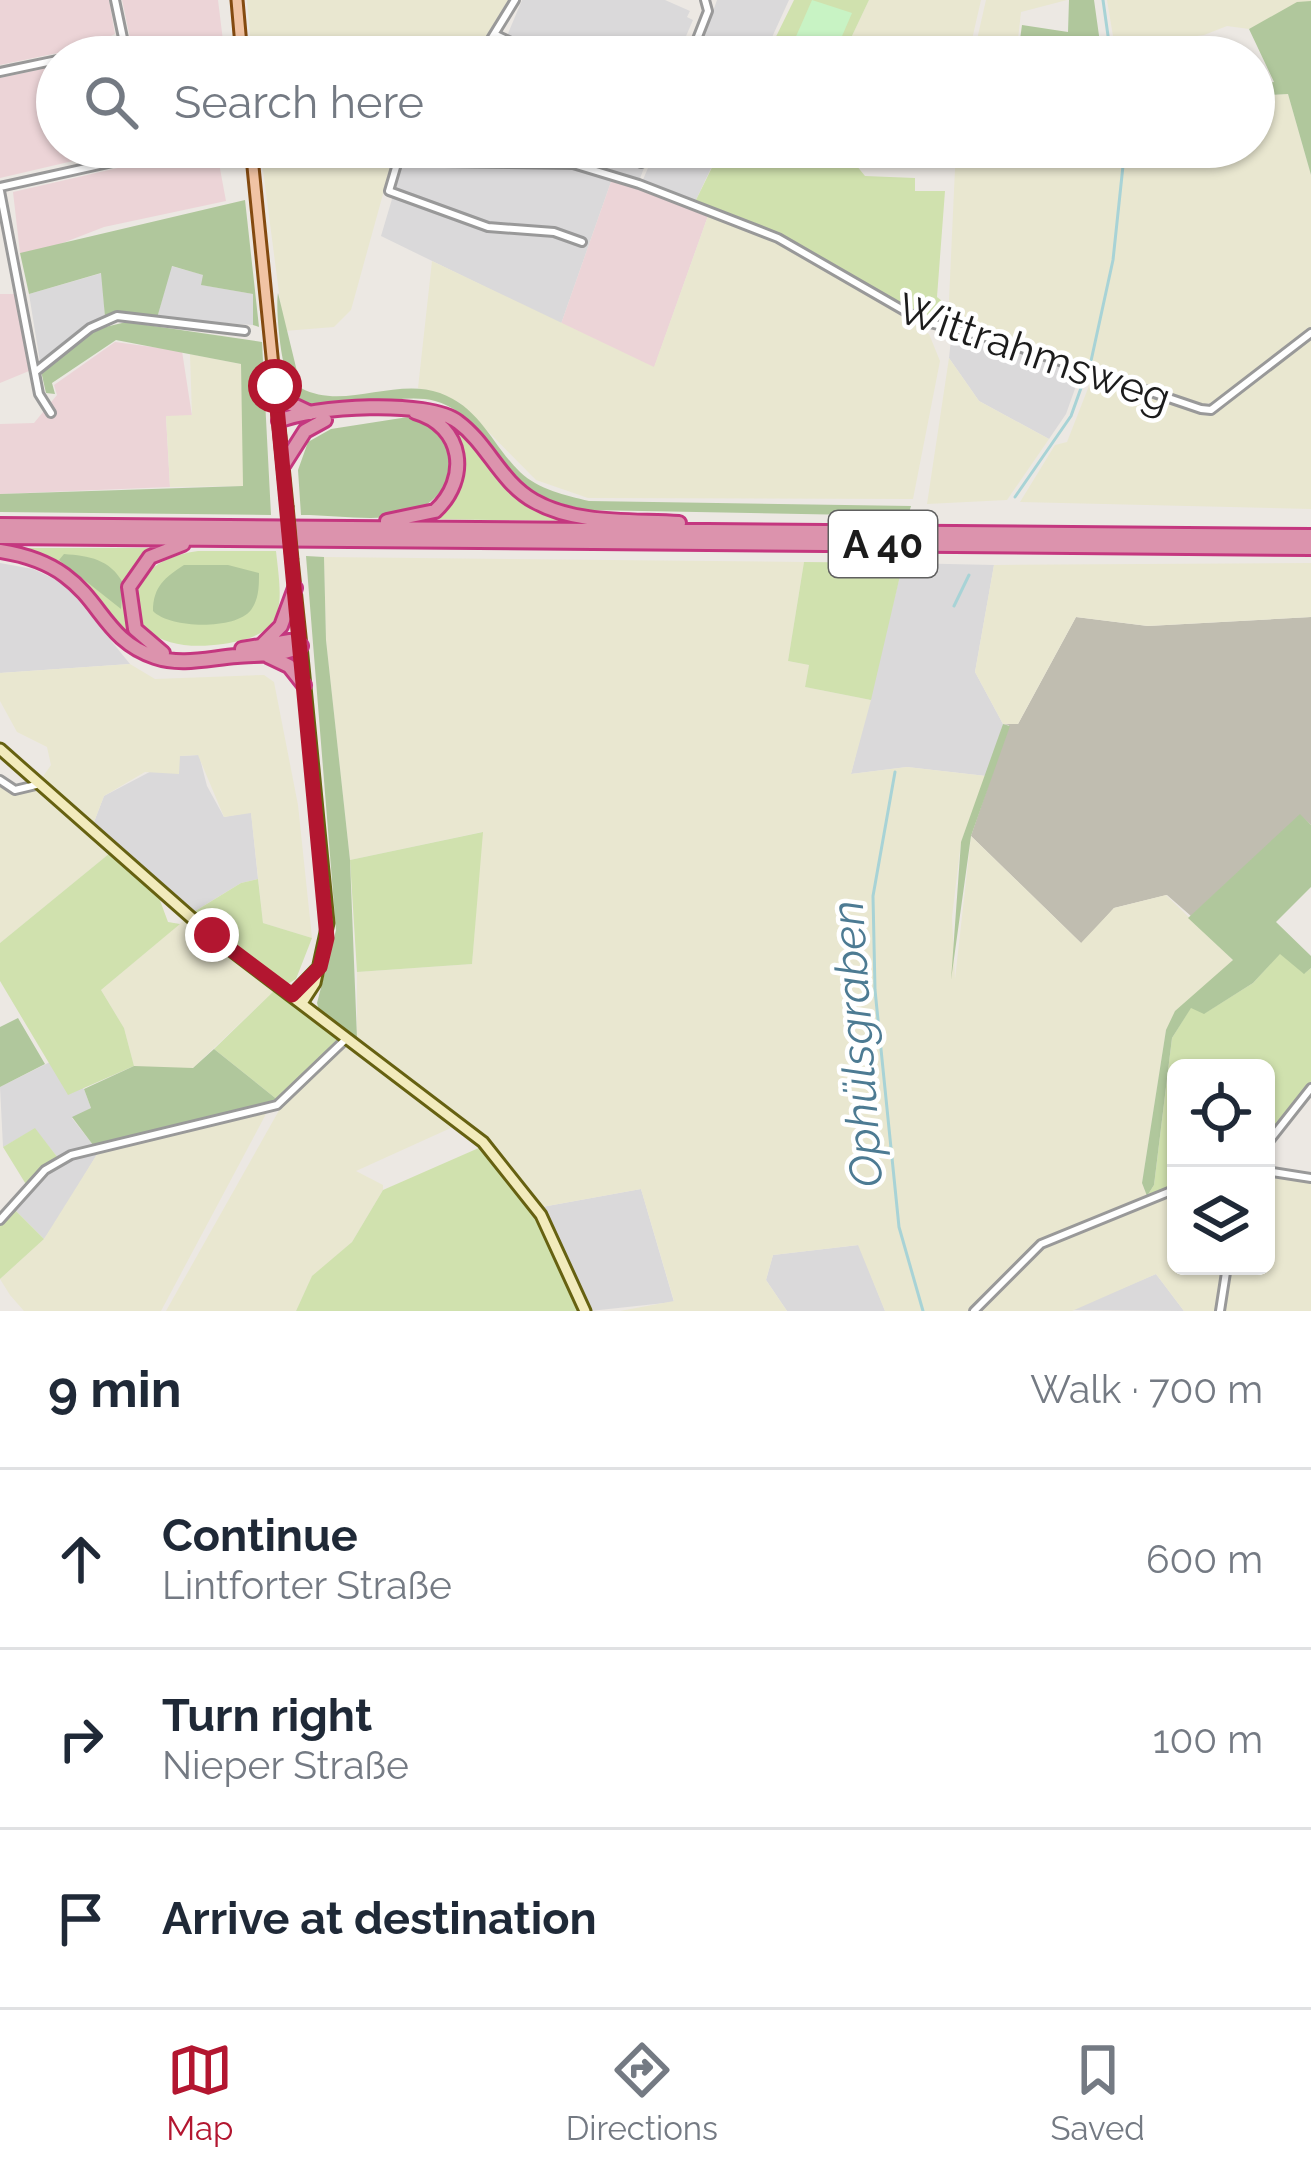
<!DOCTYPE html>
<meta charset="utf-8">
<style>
body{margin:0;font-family:Raleway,sans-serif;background:#f6f6f7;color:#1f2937}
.controls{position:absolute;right:36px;bottom:36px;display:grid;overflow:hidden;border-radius:18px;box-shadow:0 3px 9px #0004}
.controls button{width:108px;height:108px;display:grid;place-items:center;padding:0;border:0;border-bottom:3px solid #e0e1e3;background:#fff;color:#1f2937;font:60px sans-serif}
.stop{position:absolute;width:36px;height:36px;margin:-27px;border:9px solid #b31630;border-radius:50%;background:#fff}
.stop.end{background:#b31630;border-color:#fff;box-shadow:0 3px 12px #0008}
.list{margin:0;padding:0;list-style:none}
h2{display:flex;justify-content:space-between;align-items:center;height:156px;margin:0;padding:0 48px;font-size:51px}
h2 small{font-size:39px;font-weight:400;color:#747a83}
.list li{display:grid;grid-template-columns:78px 1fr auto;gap:36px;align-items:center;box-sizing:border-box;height:180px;padding:0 48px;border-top:3px solid #e0e1e3}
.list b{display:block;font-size:45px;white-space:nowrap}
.list p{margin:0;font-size:39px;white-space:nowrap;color:#747a83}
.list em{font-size:39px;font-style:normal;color:#747a83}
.icon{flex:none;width:66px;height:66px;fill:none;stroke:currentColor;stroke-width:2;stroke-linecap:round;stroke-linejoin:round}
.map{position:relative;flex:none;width:1311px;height:1311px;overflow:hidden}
.search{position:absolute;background:#fff;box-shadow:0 3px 9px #0004;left:36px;right:36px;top:36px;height:132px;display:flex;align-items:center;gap:30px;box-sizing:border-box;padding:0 42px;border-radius:66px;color:#747a83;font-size:45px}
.sheet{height:696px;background:#fff}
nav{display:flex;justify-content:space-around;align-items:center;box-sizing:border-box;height:168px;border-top:3px solid #e0e1e3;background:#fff;font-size:33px;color:#747a83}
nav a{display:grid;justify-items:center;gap:6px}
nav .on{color:#b31630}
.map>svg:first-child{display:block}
</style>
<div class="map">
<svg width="1311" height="1311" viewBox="0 0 1311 1311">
<rect width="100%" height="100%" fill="#ece8e3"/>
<path fill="#dad9da" d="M522 0H665L690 11 687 17 693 20 677 57H580L545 46 538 49 507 36Z
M717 0H789L763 57H697Z
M411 147H638L631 162 644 168 639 181 573 161 446 159Z
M657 147H721L695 202 642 182Z
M406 152 445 164 573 167 612 179 561 324 381 236Z
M171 266 204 275 202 285 253 294V325L157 318Z
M102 273 105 317 85 326 40 362 29 294Z
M952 330 1082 369 1066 414 1049 439 979 401 949 358Z
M0 563 33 569 65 584 130 664 0 673Z
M903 563 994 565 975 672 1003 724 986 776 907 767 851 774Z
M199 755 207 786 224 817 251 812 258 879 241 883 190 914 89 835 104 796 180 756Z
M52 1061 84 1089 91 1108 72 1118 93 1145 58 1158 35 1129 3 1147 0 1087Z
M99 1151 58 1219 44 1239 14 1209 60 1164Z
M641 1189 674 1302 590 1311 542 1207Z
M859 1245 885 1311H787L766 1280 773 1255Z
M1156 1274 1184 1311 1071 1310Z"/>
<path fill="#ecd4d7" d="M0 0H109L115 34 91 46 0 65Z
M122 0H218L225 57H134Z
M57 66V147H133L0 178V78Z
M150 147H222L218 158 226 201 104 227 37 253H20L13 192 135 164Z
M612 179 709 213 654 368 561 324Z
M0 294H15L29 371 0 383Z
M115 342 182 351 192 416 166 417 170 487 0 494V424L34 423 57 395 54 385Z"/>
<path fill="#c0bdb0" d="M1076 617 1148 626 1311 617V825L1300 815 1191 916 1167 895 1114 908 1082 944 971 836 1009 725 1003 724H1018Z"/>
<path fill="#e9e7d0" d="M247 0H508L474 57H252Z
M869 0H981L968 57H842Z
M986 0H1067L1021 12 1016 57H973Z
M1107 0H1311V1L1249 29 1227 26 1204 35 1115 48Z
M1288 94 1311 175V328L1216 402 1200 405 948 322 956 147H1254V96Z
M260 147H396L351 310 334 327 284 331Z
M799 147H950L947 165 792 160Z
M709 213 818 262 929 334 940 361 913 499 588 498 536 480 459 402 418 388 432 261 654 367Z
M1311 335V509L1020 502 1055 445 1067 442 1094 373 1212 413Z
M190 354 241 364 244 486 170 487 166 416 192 415Z
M949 358 979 401 1049 439 1007 500 927 504Z
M324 557 804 562 788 661 809 665 805 687 871 700 851 774 907 767 986 776 961 842 952 917 955 979 971 836 1081 943 1114 908 1166 895 1233 960 1166 1030 1142 1183 1147 1196 1041 1241 969 1311H885L858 1245 773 1255 766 1280 787 1311H620L674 1301 641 1189 542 1207 481 1133 454 1118 357 1038V972L472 964 482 832 350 860 326 640Z
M1311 563V617L1148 626 1076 617 1018 724H1003L975 672 994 565Z
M130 664 155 679 264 675 274 682 298 805 312 938 263 923 251 813 224 817 198 755 180 756 179 774 145 772 104 796 89 835 110 853 0 943V784L12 793 33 791 51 765 47 747 17 732 0 701V673Z
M189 916 277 988 193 1068 135 1070 124 1028 101 990Z
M348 1044 453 1127 356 1171 383 1185V1190L352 1242 312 1277 296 1311H166L282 1105Z
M267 1112 161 1311H24L10 1295 0 1279 44 1239 99 1151Z
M1266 1174 1311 1179V1311H1222L1230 1266H1266Z
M1176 1193V1266H1225L1218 1311H1184L1156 1274 1072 1311H980L1010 1274 1043 1246Z"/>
<path fill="#d0e1ae" d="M794 0H869L842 57H766Z
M722 147H799L792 160 777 163 856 165 865 176 915 178V191H945L937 297 942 301 941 322 908 313 801 246 695 202Z
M421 408 458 424 500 475 576 521 422 519C487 478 465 453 421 408Z
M16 548H164L125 598 130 626 152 653 125 635 71 571Z
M198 551H276C282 605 289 635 223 644 113 660 104 564 198 551Z
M804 562 903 563 871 700 805 687 809 665 788 661Z
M483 832 472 964 357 972 350 860Z
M110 853 155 887 168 922 180 924 101 990 124 1028 134 1066 68 1095 0 981V943Z
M258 879 263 923 312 938 296 979 286 985 192 913 241 883Z
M1280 953 1305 973 1311 968V1094L1266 1141V1068H1176V1186L1147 1196 1154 1185 1172 1038 1191 1007 1205 1013 1253 983Z
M277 988 341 1038 279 1101 214 1049Z
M35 1128 58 1158 27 1186 3 1147Z
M481 1147 546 1232 581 1311H296L312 1276 352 1242 383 1190Z
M14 1209 44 1239 0 1279V1224Z"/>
<path fill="#b0c79c" d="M1069 0H1094L1102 57 1018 54 1022 25 1068 32Z
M1311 1V175L1288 94 1254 96V86L1274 82 1249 29 1297 2Z
M245 200 259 327 253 325V294L201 285 203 275 172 266 157 318 125 313 105 317 101 273 29 294 20 253Z
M278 293 301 388C343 411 395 377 440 393 481 408 492 445 520 472 539 490 565 495 589 501L911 506 908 516 588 510C567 505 546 502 528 488 494 463 479 413 435 401 396 390 329 420 298 398 282 387 275 310 278 293Z
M126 322 262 342 271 515 0 512V494L243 486 241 364 116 340 52 383 55 394 46 393 41 371 93 330Z
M408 417 438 429 454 465C430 536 365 515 301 515L298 470 308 442 331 429Z
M64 554C89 556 110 559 123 583L121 609 59 560Z
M306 556 324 557 326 640 350 860 357 1038 319 1010 317 1003 336 930Z
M184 565H228L259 573C259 586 259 599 251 610 236 630 170 629 153 611 153 587 165 577 184 565Z
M1003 724 1010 726 971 836 951 980 961 842Z
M1300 814 1311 825V887L1276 922 1311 956V968L1304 974 1280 954 1253 983 1204 1014 1191 1008 1172 1038 1154 1185 1147 1196 1142 1183 1166 1030 1175 1011 1233 960 1188 918Z
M18 1018 45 1064 0 1087V1027Z
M214 1049 279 1101 93 1145 72 1117 91 1108 84 1089 134 1066 193 1068Z"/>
<path fill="#c8f3c4" d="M812 0 852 13 833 57H787Z"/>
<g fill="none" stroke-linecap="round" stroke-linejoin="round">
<path stroke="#a8d3d6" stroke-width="3" d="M1103 0 1111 57
M1091 361 1113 260 1125 147
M1015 497 1071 416 1086 374
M954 606 969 575
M895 772 873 896 875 990 899 1227 923 1311"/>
<defs>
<path id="street" d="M115 0 127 57
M496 35 542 57
M72 57 125 46
M480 57 515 0
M690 57 708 11 705 0
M0 72 57 60
M402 147 389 191 488 227 554 232 582 242
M403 147 445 162 573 164 639 184 778 238 922 321 998 340 1201 409 1211 410 1311 333
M687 147 719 162
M641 163 652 147
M0 187 131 158 142 147
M0 191 39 394 51 413
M35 372 90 328 117 316 245 331
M0 780 15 790 36 785
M1266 1145 1311 1088
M1266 1171 1311 1178
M0 1220 45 1170 71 1155 277 1105 347 1038
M974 1311 1041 1244 1176 1189
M1220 1311 1227 1266"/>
<path id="secondary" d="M301 646 328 923 315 983 302 1003
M0 749 211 935 483 1142 541 1215 585 1311
M292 995 317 969"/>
<path id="primary" d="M237 0 242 57
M251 147 287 506
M292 560 301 646"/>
<path id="highway" d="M275 386 291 404 310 413
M279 421C311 406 429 399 458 422 488 444 500 482 534 501 576 525 632 520 679 523
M284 464 305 431 325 420
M387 521 435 511C470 479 464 426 415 412
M0 525 1311 536
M0 537 1311 548
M0 551C104 567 88 635 155 657 181 666 210 658 237 656 258 654 283 656 301 646
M263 644 281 626 295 588
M242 649 290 641 301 646
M163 653 135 629 129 587 150 557 183 544
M268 656 289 666 304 685"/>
</defs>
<use href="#street" stroke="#999" stroke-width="12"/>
<use href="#secondary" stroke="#666111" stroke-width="15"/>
<use href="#primary" stroke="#844a10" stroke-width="15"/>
<use href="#highway" stroke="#c4377f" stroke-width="18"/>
<use href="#street" stroke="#fff" stroke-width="6"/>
<use href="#secondary" stroke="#f2ebbc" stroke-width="9"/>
<use href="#primary" stroke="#f1c3a4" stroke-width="9"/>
<use href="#highway" stroke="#dc93ad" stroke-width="12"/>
<defs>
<path id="primary-bridge" d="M287 506 292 560"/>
</defs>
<use href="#primary-bridge" stroke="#844a10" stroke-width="15" stroke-linecap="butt"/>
<use href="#primary-bridge" stroke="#f1c3a4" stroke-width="9"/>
</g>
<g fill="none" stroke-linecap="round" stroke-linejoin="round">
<path stroke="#b31630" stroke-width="15" d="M212 935 292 995 320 967 327 938 275 386"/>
</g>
<g text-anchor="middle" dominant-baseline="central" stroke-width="9" stroke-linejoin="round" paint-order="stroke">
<rect fill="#fff" stroke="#606060" stroke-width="3" x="829" y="511" width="108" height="66" rx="9"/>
<g font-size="39" font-weight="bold" fill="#1c1c1c">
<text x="883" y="544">A 40</text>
</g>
<g font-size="42" fill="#1c1c1c" stroke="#fff">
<text transform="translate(1034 353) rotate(19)">Wittrahmsweg</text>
</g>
<g font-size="45" font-style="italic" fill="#4d7b93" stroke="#fff">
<text transform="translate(857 1044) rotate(-94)">Ophülsgraben</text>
</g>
</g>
</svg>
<div class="controls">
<button><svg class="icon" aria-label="locate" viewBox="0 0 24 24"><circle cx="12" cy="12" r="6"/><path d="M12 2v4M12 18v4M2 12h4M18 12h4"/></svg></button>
<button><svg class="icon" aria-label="layers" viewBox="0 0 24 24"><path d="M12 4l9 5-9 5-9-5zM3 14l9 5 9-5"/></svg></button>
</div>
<div class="stop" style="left:275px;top:386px"></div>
<div class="stop end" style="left:212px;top:935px"></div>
<div class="search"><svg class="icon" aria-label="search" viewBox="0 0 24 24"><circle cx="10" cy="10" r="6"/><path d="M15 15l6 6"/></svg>Search here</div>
</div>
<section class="sheet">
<h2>9 min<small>Walk · 700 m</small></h2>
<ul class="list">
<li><svg class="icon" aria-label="ahead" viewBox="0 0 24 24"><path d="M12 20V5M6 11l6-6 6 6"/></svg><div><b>Continue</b><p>Lintforter Straße</p></div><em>600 m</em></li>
<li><svg class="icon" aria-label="right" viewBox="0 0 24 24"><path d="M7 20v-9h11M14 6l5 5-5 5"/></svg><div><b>Turn right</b><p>Nieper Straße</p></div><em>100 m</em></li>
<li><svg class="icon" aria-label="arrive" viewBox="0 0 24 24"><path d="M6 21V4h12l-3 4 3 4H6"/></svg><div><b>Arrive at destination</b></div></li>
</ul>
</section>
<nav>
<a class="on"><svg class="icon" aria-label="map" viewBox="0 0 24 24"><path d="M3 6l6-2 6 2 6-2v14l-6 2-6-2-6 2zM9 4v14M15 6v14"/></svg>Map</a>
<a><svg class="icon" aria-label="directions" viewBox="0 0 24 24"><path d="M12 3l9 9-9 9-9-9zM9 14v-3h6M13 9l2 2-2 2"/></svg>Directions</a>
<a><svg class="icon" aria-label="saved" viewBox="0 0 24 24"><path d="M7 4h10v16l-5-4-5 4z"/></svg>Saved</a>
</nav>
